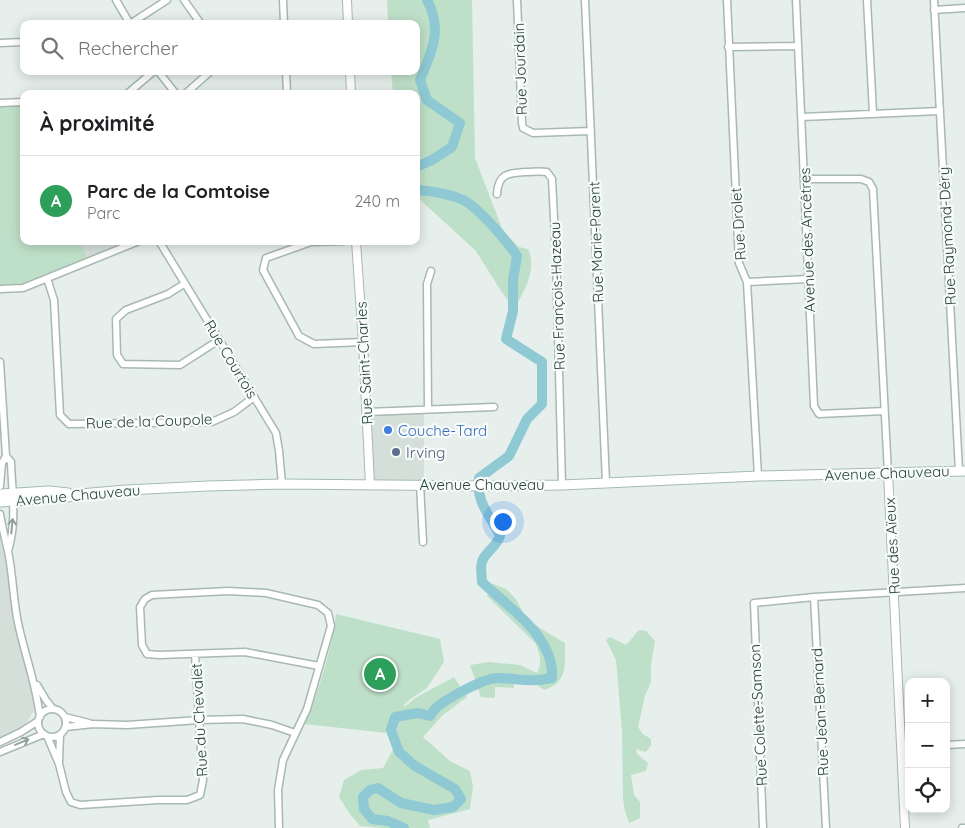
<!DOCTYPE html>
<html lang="fr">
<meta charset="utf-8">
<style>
body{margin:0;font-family:Quicksand,sans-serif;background:#f6f6f6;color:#202124}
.controls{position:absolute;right:15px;bottom:15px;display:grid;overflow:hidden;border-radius:10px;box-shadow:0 2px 12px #0003}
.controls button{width:45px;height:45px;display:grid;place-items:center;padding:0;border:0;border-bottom:1px solid #e0e0e0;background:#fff;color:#202124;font:25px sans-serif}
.you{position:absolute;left:502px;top:521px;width:18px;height:18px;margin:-12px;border:4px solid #fff;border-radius:50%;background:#1a73e8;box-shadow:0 0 0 8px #1a73e833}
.badge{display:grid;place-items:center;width:32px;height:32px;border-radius:50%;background:#0f766e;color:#fff;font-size:16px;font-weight:700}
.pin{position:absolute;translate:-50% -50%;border:2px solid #fff;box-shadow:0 1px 5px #0006}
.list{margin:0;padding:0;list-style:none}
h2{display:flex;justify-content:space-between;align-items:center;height:65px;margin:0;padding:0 20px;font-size:21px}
h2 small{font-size:16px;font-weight:400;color:#757577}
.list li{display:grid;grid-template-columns:32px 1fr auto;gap:15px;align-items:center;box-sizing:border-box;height:90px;padding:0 20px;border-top:1px solid #e0e0e0}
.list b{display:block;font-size:19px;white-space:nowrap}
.list p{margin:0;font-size:16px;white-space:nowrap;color:#757577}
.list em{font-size:16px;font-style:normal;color:#757577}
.icon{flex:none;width:28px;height:28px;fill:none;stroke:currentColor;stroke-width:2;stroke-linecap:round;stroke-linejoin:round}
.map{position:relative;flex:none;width:965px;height:828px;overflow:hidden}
.search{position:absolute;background:#fff;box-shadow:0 2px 12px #0003;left:20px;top:20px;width:400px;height:55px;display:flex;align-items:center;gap:12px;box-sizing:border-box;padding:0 18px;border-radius:10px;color:#757577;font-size:19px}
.panel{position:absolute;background:#fff;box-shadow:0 2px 12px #0003;left:20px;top:90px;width:400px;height:155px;border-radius:10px}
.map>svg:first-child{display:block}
</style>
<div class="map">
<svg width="965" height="828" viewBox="0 0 965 828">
<rect width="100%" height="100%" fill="#e6efeb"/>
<path fill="#d4dfda" d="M81 241H139L88 261Z
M424 410V484L370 485 367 412Z
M0 514 13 592 38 704 21 732 0 742Z"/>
<path fill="#bfe0c8" d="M387 0H472L475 158 503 231 519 247 528 249C538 271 523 291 514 311L510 303 501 291 476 251 416 196V94H393L391 71H416V24H388Z
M24 102V241H81L88 261 23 288 0 289V103Z
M491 583 506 589 515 598 527 619 543 630 565 643C565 664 568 683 544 690L537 685 514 684V688L495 687V698L481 697 470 665 489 662 520 665 537 673 540 665V657L536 644 487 596Z
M336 614 440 639 444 662 427 688 409 700 402 707 407 705 415 698 454 677 467 697 443 715 423 737 450 761 470 771 473 786 470 809 428 820 430 828H383L360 826 349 813 339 797 344 780 361 770 383 768 396 744 398 712 392 718 386 733 305 724C319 689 331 653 336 614Z
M639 630 646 631 655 641 651 665V682L645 696 638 727 643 734 651 739V745L646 752 636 749 637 754 648 763 646 771 631 775 634 795 640 802V818L629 823 625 811 623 799 622 731 616 660 606 640 610 637 626 645Z"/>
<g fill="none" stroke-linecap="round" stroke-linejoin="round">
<path stroke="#8ec9d4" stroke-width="10" d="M416 167 432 160 452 147 460 123 427 100 420 80C432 51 443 30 427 0
M404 828 388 821 372 819 364 809 363 797 370 790 378 788 401 803 434 810 453 807 461 799 455 789 415 766 399 752 391 730 395 717 418 713 430 716C432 713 434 709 437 707 448 698 484 678 497 678 518 678 530 683 552 678 555 637 509 608 482 582 482 576 480 568 482 562 484 553 495 549 500 536 491 517 475 501 479 478L509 456 527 419 542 404V362L506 339 513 311V280L517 256C507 241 478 207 463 200 448 193 431 191 416 190"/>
<defs>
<path id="minor" d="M116 0 130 24
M184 0 201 24
M283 0 284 24
M517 0 522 123 523 128 533 133 591 131
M585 0 606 483
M727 0 739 263 747 282 758 476
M796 0 814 406 819 414 884 411
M867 0 873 113
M934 0 959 471
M934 10 965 8
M130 24 167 0
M0 43 24 42
M728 47 798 46
M158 71 176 94
M286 71 287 94
M127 94 154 71
M185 94 211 71
M0 103 24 102
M802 117 940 111
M804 179H861L869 182 873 189 888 473
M497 194C498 174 508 173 525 172 533 172 539 171 547 172L552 179 556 257 562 485
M159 241 276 433 279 451 282 484
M344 241 311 242 266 258 263 270 299 336 314 344 363 342
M47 278 54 300 60 415 69 424 212 422 234 412 254 397
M747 282 808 279
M184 284 168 294 126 310 116 319 117 355 123 364 180 365 219 340
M0 289 23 288 139 241
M0 362 6 456 2 463 0 486
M428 409 427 284 431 271
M367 412 494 407
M6 456 11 462C12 492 17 522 8 551
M420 484 423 542
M0 514C2 527 5 538 8 551 13 575 13 599 18 623 25 655 36 684 40 717
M814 597 826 828
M754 603 763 828
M754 603 814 597 965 588
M37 685 46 700 53 709
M38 723a14 14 0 1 1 28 0a14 14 0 1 1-28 0Z
M65 717 89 723
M66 727 93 724 127 725 199 720 243 719 272 725 295 733
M47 736 59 764 66 792 71 802 80 805 158 800H187L200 795 203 780 195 654
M0 742 21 732 38 721
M946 745 965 744
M0 752 44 734
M59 762 60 735
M279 828 278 790 283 760 307 709 331 626 328 613 318 605 266 593 228 591 152 595 145 599 140 607 142 645 147 654 159 655 245 652 319 666
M962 828H965"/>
<path id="tertiary" d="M347 0 348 24
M350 71 351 94
M356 241 363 342 370 485
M888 473 905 828"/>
<path id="secondary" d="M0 494 49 491 68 493
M0 502 68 497 80 494 126 490 208 486 282 484 490 486 562 485 758 476 965 471"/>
</defs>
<use href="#minor" stroke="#a8b8b2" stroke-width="9"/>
<use href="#tertiary" stroke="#a8b8b2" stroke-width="10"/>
<use href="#secondary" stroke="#a4bbb3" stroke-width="11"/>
<use href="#minor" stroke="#fff" stroke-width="6"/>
<use href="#tertiary" stroke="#fff" stroke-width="8"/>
<use href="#secondary" stroke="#fff" stroke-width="9"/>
</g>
<defs><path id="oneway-shaft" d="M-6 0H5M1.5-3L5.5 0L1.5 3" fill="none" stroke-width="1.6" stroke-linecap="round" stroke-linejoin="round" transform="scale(1.25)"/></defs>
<g stroke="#92a09c">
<use href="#oneway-shaft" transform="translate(12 526) rotate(-85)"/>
<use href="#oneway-shaft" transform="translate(22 742) rotate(-23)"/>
</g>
<circle fill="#3f7fe0" stroke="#f7fbf9" stroke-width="2" cx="388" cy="430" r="5"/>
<circle fill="#5c6f8a" stroke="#f7fbf9" stroke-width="2" cx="396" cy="452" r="5"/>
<g text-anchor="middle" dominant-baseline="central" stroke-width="4.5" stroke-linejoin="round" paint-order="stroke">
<g font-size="15" fill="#24423a" stroke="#f7fbf9">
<text transform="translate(520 69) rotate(-92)">Rue Jourdain</text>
<text transform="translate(738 224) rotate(-94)">Rue Drolet</text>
<text transform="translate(947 236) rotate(-93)">Rue Raymond-Déry</text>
<text transform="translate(807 240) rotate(-92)">Avenue des Ancêtres</text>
<text transform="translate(596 242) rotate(-92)">Rue Marie-Parent</text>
<text transform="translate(557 296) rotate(-92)">Rue François-Hazeau</text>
<text transform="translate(231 359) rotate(59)">Rue Courtois</text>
<text transform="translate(364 363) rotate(-93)">Rue Saint-Charles</text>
<text transform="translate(149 421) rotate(-2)">Rue de la Coupole</text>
<text transform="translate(887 473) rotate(-2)">Avenue Chauveau</text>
<text x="482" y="484">Avenue Chauveau</text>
<text transform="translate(78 495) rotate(-5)">Avenue Chauveau</text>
<text transform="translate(892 546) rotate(-93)">Rue des Aïeux</text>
<text transform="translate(820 712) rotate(-93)">Rue Jean-Bernard</text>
<text transform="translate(758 715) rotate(-93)">Rue Colette-Samson</text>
<text transform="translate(199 720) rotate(-93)">Rue du Chevalet</text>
</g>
<g font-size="15" fill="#366cbe" stroke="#f7fbf9" text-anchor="start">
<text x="398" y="430">Couche-Tard</text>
</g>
<g font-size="15" fill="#4e5e75" stroke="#f7fbf9" text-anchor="start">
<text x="406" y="452">Irving</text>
</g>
</g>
</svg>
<div class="controls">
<button>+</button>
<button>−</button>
<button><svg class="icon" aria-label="locate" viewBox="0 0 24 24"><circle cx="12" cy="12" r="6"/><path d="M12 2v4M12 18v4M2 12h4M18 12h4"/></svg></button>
</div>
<div class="you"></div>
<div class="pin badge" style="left:380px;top:674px;background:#2e9e5b">A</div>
<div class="search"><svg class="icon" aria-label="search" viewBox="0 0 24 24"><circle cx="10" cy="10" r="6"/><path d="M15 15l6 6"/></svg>Rechercher</div>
<section class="panel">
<h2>À proximité<small></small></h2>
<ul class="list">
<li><span class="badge" style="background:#2e9e5b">A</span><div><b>Parc de la Comtoise</b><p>Parc</p></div><em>240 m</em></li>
</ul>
</section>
</div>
